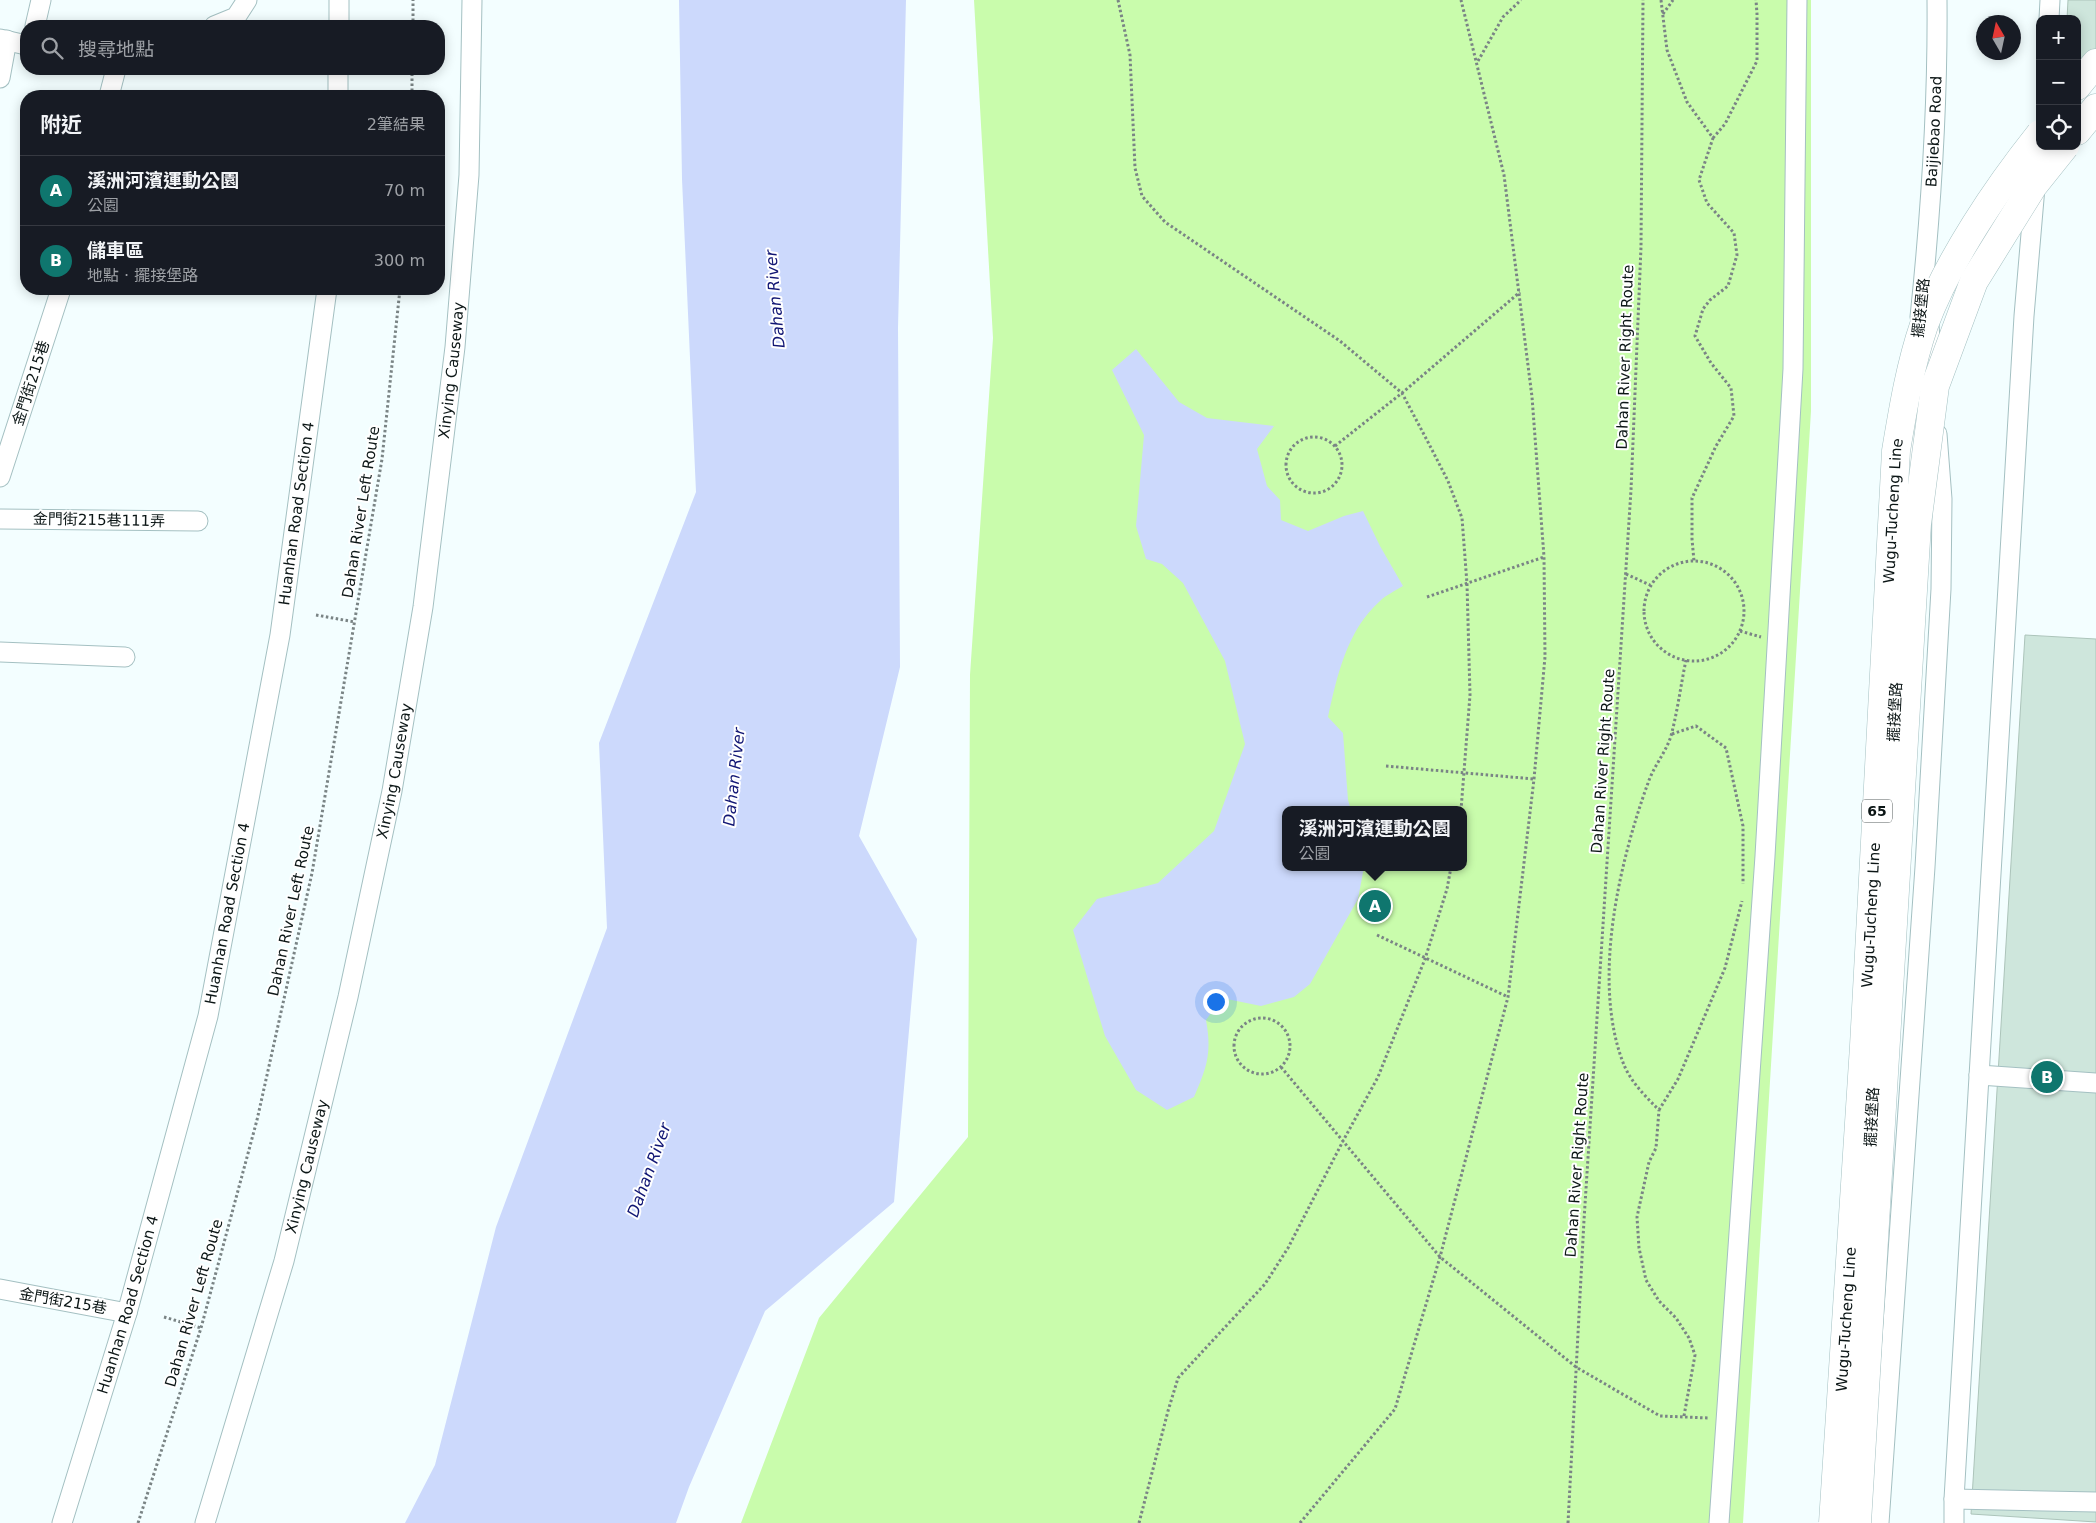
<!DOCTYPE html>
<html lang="zh-TW">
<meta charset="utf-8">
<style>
body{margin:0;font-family:"DejaVu Sans","Noto Sans TC",sans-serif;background:#20242c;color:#f1f3f6}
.controls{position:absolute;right:15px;top:15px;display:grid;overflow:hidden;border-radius:10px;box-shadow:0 2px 12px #0003}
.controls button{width:45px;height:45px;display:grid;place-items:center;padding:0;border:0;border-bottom:1px solid #363941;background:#171b24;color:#f1f3f6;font:25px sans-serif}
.compass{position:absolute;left:1976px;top:15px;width:45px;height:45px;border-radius:50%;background:#171b24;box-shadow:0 2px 12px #0003;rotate:351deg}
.you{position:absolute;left:1215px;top:1001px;width:18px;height:18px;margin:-12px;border:4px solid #fff;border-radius:50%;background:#1a73e8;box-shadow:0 0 0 8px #1a73e833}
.badge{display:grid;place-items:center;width:32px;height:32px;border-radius:50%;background:#0f766e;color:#fff;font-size:16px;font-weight:700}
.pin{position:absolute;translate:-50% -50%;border:2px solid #fff;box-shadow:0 1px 5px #0006}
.popup{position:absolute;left:1282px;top:806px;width:185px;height:65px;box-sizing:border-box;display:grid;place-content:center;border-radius:10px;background:#171b24;filter:drop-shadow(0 1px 4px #0005);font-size:16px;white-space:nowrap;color:#9ea1a6}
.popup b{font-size:19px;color:#f1f3f6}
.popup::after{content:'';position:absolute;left:50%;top:100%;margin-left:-10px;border:10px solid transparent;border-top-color:#171b24}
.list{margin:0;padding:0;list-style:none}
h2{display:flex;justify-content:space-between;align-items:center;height:65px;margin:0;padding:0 20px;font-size:21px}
h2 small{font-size:16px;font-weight:400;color:#9ea1a6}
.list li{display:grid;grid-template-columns:32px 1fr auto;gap:15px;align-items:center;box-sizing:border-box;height:70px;padding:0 20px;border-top:1px solid #363941}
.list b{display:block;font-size:19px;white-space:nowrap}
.list p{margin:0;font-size:16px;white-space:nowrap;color:#9ea1a6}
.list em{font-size:16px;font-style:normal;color:#9ea1a6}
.icon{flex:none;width:28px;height:28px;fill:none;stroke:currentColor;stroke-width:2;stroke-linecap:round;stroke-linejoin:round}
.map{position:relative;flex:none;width:2096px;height:1523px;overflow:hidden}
.search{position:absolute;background:#171b24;box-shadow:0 2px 12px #0003;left:20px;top:20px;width:425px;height:55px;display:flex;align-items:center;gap:12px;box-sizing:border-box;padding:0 18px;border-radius:20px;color:#9ea1a6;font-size:19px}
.panel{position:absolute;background:#171b24;box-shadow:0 2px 12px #0003;left:20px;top:90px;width:425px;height:205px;border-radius:20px}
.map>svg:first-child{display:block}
</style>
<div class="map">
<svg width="2096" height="1523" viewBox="0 0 2096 1523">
<rect width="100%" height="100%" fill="#f3feff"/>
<path fill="#c9fcac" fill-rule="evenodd" d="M974 0H1811V411L1743 1523H741L819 1318 968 1137 970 675 993 338ZM1286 810H1464V867H1286Z"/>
<path fill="#ccd9fc" d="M679 0H906L898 328 900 667 859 836 917 939 894 1202 765 1311 689 1487 676 1523H405L435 1465 496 1227 607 928 599 743 696 492 682 179Z
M1136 349 1179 402 1207 418 1274 426 1257 449 1267 486 1280 500 1281 520 1308 531 1344 516 1363 511 1380 546 1403 586C1395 591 1386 595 1380 601 1347 630 1337 676 1328 717L1343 733 1348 800 1351 810H1286V867H1364L1358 899 1310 984 1294 997 1261 1006 1222 998 1206 1020C1212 1053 1207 1067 1194 1097L1167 1110 1136 1090 1105 1036 1073 930 1097 899 1158 883 1214 831 1245 744 1225 661 1183 583 1162 564 1146 559 1136 526 1144 435 1112 370Z"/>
<path fill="#cee6dc" stroke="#acc4ba" d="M2068 0H2096V63L2077 62V19H2067Z
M2025 635 2096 639V1522L1971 1514Z"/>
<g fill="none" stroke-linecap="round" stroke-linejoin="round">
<defs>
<g id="minor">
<path d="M2049 19 2050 0"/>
<path d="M35 26 41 0"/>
<path d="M214 26 236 17 247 0"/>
<path d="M339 26V0"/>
<path d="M0 39 26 45"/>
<path d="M0 78 7 40"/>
<path d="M109 96 116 69"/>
<path d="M338 96V69"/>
<path id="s1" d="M1920 317C1931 211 1938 106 1937 0"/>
<path d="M1929 325 1933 382"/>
<path d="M0 477 61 289"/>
<path d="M1907 511 1912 424"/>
<path d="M0 519 198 521"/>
<path d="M0 652 125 657"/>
<path d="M1979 1075 2096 1083"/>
<path d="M0 1289 127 1313"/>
<path d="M1954 1499 2096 1502"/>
<path id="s2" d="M62 1523 127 1313 208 1016 280 635 327 289"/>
<path id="s3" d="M205 1523 284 1261 348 997 392 791 423 607 455 347 469 175 472 0"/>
<path d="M1719 1523 1765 856 1793 369 1797 0"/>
<path d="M1879 1523 1925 867 1941 589 1942 499 1937 434"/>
<path d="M1954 1523V1499L2024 316 2035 187"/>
</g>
<path id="highway" d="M2077 86 2096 63
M2077 131 2096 108"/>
</defs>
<use href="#minor" stroke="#a4c0c2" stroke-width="21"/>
<use href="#highway" stroke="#a4c0c2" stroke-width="29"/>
<path stroke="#7a8485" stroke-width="3" stroke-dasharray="2.5 2.5" stroke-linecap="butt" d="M1118 0 1130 55 1135 168 1142 196 1165 222 1340 341 1402 393 1429 444 1448 481 1462 518 1467 584 1470 695 1461 810
M1661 0 1667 50 1687 102 1713 138 1699 180 1707 203 1734 233 1737 255 1728 286 1710 300 1703 309 1695 336 1711 363 1731 388 1734 416 1716 446 1692 498V539L1694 561
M1663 14 1673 0
M413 26V0
M1478 61 1503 17 1521 0
M412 96V69
M1713 138 1725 124 1757 61V14L1756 0
M1286 465a28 28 0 1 1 56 0a28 28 0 1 1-56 0Z
M1335 446 1402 393 1520 292
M1644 611a50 50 0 1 1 100 0a50 50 0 1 1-100 0Z
M1626 574 1650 585
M1427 597 1544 557
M316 615 355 622
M1740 631 1761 637
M1672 734 1696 726 1726 748 1743 826V884
M1386 766 1534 779
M1377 935 1508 997
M1234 1046a28 28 0 1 1 56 0a28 28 0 1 1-56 0Z
M1281 1067 1440 1257 1576 1367 1660 1416 1709 1418
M1659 1110 1678 1079 1725 968 1742 901
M164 1317 201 1328
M1684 1416 1695 1355 1689 1338 1676 1318 1659 1301 1646 1280 1639 1248 1637 1217 1649 1162 1656 1148 1659 1110C1646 1097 1631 1082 1624 1065 1591 983 1619 863 1648 783 1654 765 1668 750 1672 732 1678 708 1681 684 1686 660
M138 1523 201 1328 257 1120 312 873 382 459 400 289
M1139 1523 1168 1411 1178 1378 1265 1284 1288 1248 1343 1141 1378 1077 1425 959 1447 889 1451 867
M1300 1523 1395 1409 1440 1257 1508 997 1534 779 1545 657 1544 557 1532 397 1504 175 1461 0
M1568 1523 1584 1220 1631 490 1641 247 1643 0"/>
<use href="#minor" stroke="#fff" stroke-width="19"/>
<use href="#highway" stroke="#fff" stroke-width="28"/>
<defs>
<g id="highway-bridge">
<path id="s4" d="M1833 1523 1864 1046 1896 451C1903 409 1910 366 1924 325 1948 260 1997 188 2040 134"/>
<path d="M1857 1523 1917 524 1935 386 1974 281 2033 186 2065 146"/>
</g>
</defs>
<use href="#highway-bridge" stroke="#a4c0c2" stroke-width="29" stroke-linecap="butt"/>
<use href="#highway-bridge" stroke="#fff" stroke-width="28"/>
</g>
<g text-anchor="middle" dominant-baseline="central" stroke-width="4" stroke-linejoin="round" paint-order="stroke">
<rect fill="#fff" stroke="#555c5c" stroke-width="1" x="1862" y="799.5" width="30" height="23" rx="4"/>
<g font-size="14" font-weight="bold" fill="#0c1616">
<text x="1877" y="811">65</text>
</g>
<g font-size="15" fill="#0c1616" stroke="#fff">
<text stroke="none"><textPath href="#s1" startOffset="186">Baijiebao Road</textPath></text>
<text transform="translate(1921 308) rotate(-84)">擺接堡路</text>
<text transform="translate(1625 357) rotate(-88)">Dahan River Right Route</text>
<text stroke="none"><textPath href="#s3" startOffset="1181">Xinying Causeway</textPath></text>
<text transform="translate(31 383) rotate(-72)">金門街215巷</text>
<text stroke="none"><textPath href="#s4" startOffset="1014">Wugu-Tucheng Line</textPath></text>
<text transform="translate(361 512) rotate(-81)">Dahan River Left Route</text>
<text stroke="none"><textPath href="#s2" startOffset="1038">Huanhan Road Section 4</textPath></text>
<text transform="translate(99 520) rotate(1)">金門街215巷111弄</text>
<text transform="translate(1895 712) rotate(-87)">擺接堡路</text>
<text transform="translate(1603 761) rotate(-86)">Dahan River Right Route</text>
<text stroke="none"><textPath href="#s3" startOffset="776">Xinying Causeway</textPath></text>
<text transform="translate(291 911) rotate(-78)">Dahan River Left Route</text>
<text stroke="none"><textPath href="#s2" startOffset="632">Huanhan Road Section 4</textPath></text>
<text stroke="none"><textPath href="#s4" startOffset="609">Wugu-Tucheng Line</textPath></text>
<text transform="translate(1872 1117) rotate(-87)">擺接堡路</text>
<text transform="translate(1577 1165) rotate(-86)">Dahan River Right Route</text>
<text stroke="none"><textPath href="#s3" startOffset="371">Xinying Causeway</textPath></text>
<text transform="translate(63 1301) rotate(10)">金門街215巷</text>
<text transform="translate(194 1303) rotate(-74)">Dahan River Left Route</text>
<text stroke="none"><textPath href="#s2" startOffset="228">Huanhan Road Section 4</textPath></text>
<text stroke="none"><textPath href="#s4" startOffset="204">Wugu-Tucheng Line</textPath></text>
</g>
<g font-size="16" font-style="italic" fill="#111674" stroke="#fff">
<text transform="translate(775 299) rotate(-95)">Dahan River</text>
<text transform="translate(734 777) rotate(-84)">Dahan River</text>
<text transform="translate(649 1170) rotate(-70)">Dahan River</text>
</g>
</g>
</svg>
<div class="controls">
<button>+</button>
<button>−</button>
<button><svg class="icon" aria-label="locate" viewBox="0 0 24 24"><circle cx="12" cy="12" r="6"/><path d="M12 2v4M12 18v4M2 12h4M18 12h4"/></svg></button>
</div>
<svg class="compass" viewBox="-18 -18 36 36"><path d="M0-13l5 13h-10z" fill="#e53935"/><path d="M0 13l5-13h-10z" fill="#9ea1a6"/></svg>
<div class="you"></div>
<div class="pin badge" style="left:1375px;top:906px">A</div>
<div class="popup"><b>溪洲河濱運動公園</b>公園</div>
<div class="pin badge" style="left:2047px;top:1077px">B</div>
<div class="search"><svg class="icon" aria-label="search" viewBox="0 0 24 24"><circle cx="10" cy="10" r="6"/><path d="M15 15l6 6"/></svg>搜尋地點</div>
<section class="panel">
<h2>附近<small>2筆結果</small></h2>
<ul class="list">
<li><span class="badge">A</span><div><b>溪洲河濱運動公園</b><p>公園</p></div><em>70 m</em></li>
<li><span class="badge">B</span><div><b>儲車區</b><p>地點 · 擺接堡路</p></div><em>300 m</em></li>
</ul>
</section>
</div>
